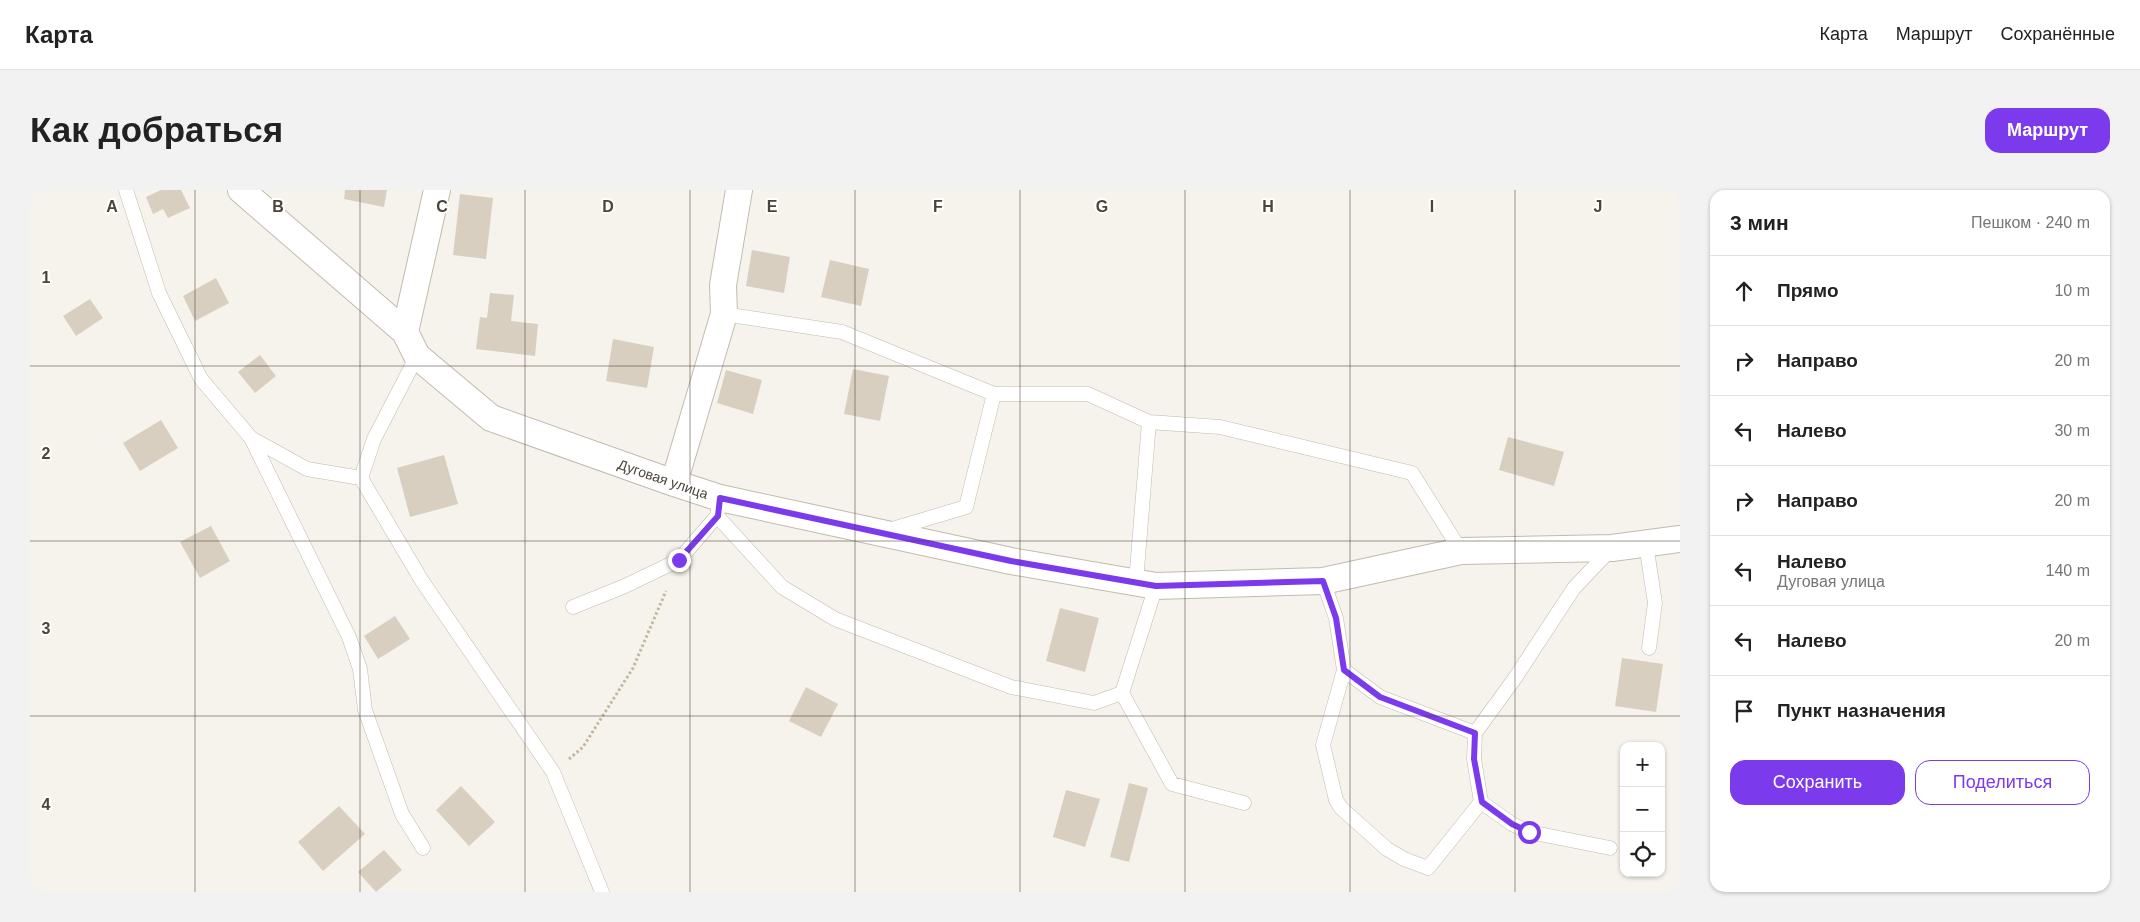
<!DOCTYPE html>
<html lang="ru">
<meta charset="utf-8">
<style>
body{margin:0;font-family:Helvetica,sans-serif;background:#f2f2f2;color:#222}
.controls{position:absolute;right:15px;bottom:15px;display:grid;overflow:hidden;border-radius:10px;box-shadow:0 1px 4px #0004}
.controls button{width:45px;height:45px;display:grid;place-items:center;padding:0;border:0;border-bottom:1px solid #e0e0e0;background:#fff;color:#222;font:25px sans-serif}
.stop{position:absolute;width:15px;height:15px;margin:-11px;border:4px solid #7c3aed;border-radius:50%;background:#fff}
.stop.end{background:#7c3aed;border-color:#fff;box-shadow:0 1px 5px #0008}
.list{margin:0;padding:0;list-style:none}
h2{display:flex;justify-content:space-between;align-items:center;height:65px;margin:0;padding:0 20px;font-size:21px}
h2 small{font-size:16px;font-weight:400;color:#767676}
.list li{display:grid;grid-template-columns:32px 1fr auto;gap:15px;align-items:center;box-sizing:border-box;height:70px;padding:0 20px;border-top:1px solid #e0e0e0}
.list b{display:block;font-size:19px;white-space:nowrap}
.list p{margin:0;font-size:16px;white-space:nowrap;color:#767676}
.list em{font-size:16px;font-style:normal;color:#767676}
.actions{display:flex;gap:10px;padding:15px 20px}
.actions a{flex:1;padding:11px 0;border:1px solid #7c3aed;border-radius:15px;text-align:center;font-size:18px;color:#7c3aed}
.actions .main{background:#7c3aed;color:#fff}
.icon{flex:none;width:28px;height:28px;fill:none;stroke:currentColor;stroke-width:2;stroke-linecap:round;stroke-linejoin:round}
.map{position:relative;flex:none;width:1650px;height:702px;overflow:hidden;border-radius:15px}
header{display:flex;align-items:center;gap:30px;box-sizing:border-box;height:70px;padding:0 25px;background:#fff;border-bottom:1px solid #e0e0e0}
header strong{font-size:24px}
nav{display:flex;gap:28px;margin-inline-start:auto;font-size:18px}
.intro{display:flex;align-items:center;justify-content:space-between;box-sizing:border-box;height:120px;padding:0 30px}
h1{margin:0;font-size:35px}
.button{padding:12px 22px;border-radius:15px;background:#7c3aed;color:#fff;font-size:18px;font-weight:700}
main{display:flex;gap:30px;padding:0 30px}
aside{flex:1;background:#fff;border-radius:15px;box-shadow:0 1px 4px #0004}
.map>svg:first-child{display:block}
</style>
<header>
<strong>Карта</strong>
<nav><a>Карта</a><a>Маршрут</a><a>Сохранённые</a></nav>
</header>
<div class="intro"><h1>Как добраться</h1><a class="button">Маршрут</a></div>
<main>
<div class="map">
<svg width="1650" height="702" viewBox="0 0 1650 702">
<rect width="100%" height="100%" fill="#f6f3ec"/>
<path fill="#d8cfc1" d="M131 0H151L160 18 138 28 133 19 123 24 116 7Z
M315 0H357L354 17 314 9Z
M430 4 463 8 456 69 423 65Z
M722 60 760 67 754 103 716 96Z
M800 70 839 79 831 116 791 107Z
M186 88 199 113 165 131 153 106Z
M460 103 484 105 481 131 508 134 505 166 446 159 450 127 457 128Z
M60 109 73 128 46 146 33 126Z
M583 149 624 157 617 198 576 191Z
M230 165 246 186 225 203 208 182Z
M823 179 859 186 850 231 814 224Z
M696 180 732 190 723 224 687 213Z
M131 230 148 258 110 281 93 253Z
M1478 247 1534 262 1524 296 1469 280Z
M414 265 428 314 380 327 367 278Z
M181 336 200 371 170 388 150 352Z
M1030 418 1069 428 1055 482 1016 471Z
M365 426 380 449 348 469 334 446Z
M1592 468 1633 474 1626 522 1585 516Z
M776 497 808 514 791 547 759 531Z
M1099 593 1118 598 1099 672 1080 667Z
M431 596 465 632 439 656 406 620Z
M1036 600 1070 609 1055 657 1023 647Z
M309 616 335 644 293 681 268 652Z
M354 660 372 680 346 702 328 682Z"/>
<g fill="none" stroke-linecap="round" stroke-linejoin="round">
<defs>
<path id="lane" d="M96 0 129 103 171 189 221 248 277 279 331 288
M694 124 812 142 964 204H1058L1119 232 1106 392
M387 166 344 249 331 288 392 391 523 582 572 702
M1119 232 1190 237 1382 283 1431 361
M221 248 319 447 330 479 335 520 372 624 393 658
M690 308 687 326 752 397 805 429 981 497 1064 513 1092 503 1126 396
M859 340 936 317 964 204
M1616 354 1625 413 1619 458
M1293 391 1306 428 1314 480 1293 555 1306 610 1311 618 1357 659 1374 669 1398 678 1451 612
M543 417 595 396 649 370 687 326
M1314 480 1350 507 1445 543 1444 569 1451 612 1482 634 1499 642 1580 658
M1092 503 1142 594 1214 613
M1445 543 1485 488 1544 398 1582 358"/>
<path id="street" d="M211 0 375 142 387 166 461 228 644 293 690 308 981 371 1126 396 1293 391 1431 361 1582 358 1650 349
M375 142 407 0
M644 293 694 124 693 95 709 0"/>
</defs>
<use href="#lane" stroke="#c2bbae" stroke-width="15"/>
<use href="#street" stroke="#c2bbae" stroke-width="28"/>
<path stroke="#c4b79f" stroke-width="3" stroke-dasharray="2.5 2.5" stroke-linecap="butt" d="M539 569 553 557 603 478 636 401"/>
<use href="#lane" stroke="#fff" stroke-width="14"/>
<use href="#street" stroke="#fff" stroke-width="26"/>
</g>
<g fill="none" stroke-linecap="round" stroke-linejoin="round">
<path stroke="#7c3aed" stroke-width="6" d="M649 370 688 326 690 308 981 371 1126 396 1293 391 1306 428 1314 480 1350 507 1445 543 1444 569 1452 612 1482 634 1499 642"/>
</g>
<path fill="none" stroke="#4b4439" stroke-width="1" stroke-opacity="0.55" d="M165 0V702M330 0V702M495 0V702M660 0V702M825 0V702M990 0V702M1155 0V702M1320 0V702M1485 0V702M0 176H1650M0 351H1650M0 526H1650"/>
<g text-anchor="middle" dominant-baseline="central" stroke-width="4" stroke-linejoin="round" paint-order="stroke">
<g font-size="14" fill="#4b4439" stroke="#fff">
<text transform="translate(633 289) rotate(19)">Дуговая улица</text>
</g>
</g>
<g font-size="16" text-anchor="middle" font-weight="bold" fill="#4b4439" stroke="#fff" stroke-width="4" stroke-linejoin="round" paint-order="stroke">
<text x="82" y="22">A</text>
<text x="248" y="22">B</text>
<text x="412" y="22">C</text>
<text x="578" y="22">D</text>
<text x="742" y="22">E</text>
<text x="908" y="22">F</text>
<text x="1072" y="22">G</text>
<text x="1238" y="22">H</text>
<text x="1402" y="22">I</text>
<text x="1568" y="22">J</text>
<text x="16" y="93">1</text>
<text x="16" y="269">2</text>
<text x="16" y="444">3</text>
<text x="16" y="620">4</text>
</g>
</svg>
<div class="controls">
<button>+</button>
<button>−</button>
<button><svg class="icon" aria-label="locate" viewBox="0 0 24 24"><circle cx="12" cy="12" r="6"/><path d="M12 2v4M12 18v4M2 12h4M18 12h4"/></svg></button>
</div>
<div class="stop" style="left:1499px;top:642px"></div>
<div class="stop end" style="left:649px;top:370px"></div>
</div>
<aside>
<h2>3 мин<small>Пешком · 240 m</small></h2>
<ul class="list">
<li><svg class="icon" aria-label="ahead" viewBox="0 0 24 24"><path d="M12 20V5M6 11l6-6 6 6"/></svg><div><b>Прямо</b></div><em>10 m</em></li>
<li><svg class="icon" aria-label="right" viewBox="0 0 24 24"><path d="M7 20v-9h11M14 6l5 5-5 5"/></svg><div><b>Направо</b></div><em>20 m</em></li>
<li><svg class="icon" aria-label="left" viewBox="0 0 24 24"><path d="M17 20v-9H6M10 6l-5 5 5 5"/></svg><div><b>Налево</b></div><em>30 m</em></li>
<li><svg class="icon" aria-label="right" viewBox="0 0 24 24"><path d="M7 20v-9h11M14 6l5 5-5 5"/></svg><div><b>Направо</b></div><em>20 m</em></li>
<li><svg class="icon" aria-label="left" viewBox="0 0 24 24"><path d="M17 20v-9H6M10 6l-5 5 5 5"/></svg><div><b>Налево</b><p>Дуговая улица</p></div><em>140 m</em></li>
<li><svg class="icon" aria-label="left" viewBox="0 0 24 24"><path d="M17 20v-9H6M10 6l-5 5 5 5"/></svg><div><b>Налево</b></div><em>20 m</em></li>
<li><svg class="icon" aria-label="arrive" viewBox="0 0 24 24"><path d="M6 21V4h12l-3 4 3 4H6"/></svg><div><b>Пункт назначения</b></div></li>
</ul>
<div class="actions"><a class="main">Сохранить</a><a>Поделиться</a></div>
</aside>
</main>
